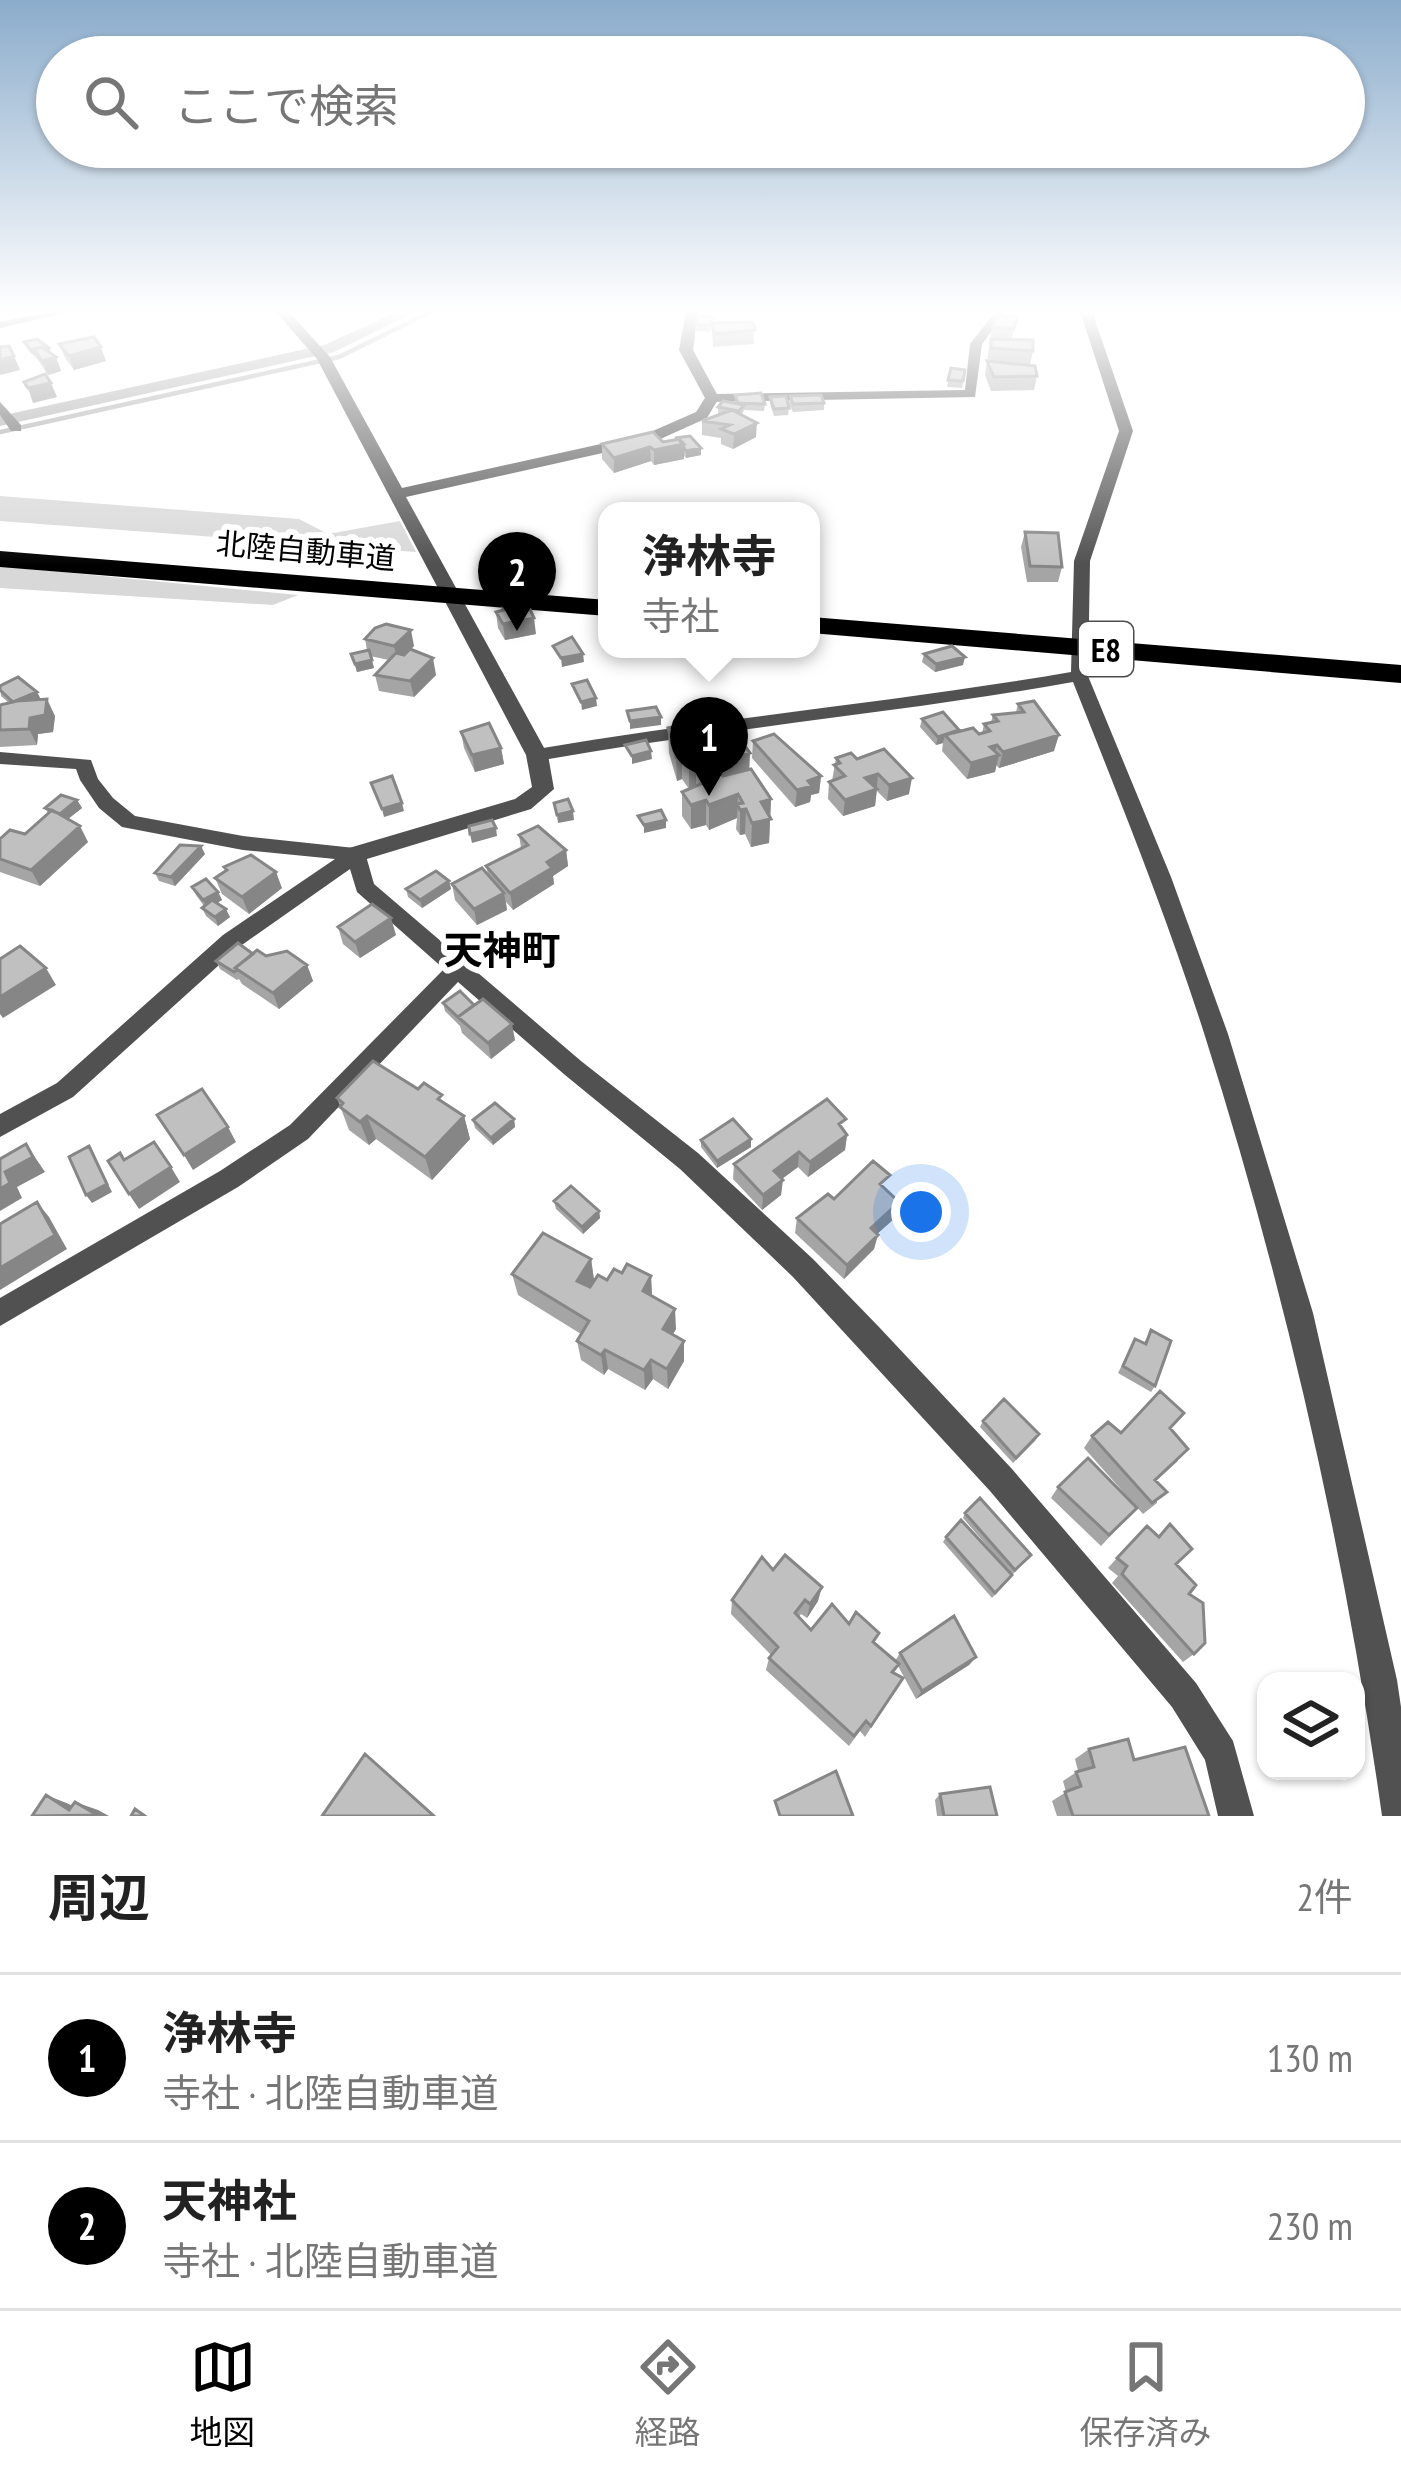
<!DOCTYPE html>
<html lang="ja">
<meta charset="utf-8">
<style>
body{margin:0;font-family:"PT Sans Narrow","Noto Sans JP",sans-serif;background:#f6f6f6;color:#222}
.controls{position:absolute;right:36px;bottom:36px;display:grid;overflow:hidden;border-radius:24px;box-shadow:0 3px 9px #0004}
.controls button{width:108px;height:108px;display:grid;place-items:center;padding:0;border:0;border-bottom:3px solid #e0e0e0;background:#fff;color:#222;font:60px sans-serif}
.you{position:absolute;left:921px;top:1212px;width:42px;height:42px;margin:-30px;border:9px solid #fff;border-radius:50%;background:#1a73e8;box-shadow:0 0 0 18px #1a73e833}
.badge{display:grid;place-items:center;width:78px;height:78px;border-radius:50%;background:#000;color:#fff;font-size:39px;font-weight:700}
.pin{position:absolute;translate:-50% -99px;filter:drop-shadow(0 3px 6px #0008)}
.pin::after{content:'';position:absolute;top:63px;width:42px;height:36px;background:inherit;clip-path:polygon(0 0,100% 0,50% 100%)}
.popup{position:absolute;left:598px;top:502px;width:222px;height:156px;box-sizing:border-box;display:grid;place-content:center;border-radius:24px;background:#fff;filter:drop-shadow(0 3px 9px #0005);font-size:39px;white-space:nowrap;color:#767676}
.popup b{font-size:45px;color:#222}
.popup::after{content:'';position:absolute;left:50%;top:100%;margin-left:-24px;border:24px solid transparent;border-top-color:#fff}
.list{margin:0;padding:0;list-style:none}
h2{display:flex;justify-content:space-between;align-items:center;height:156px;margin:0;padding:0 48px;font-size:51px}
h2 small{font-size:39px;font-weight:400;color:#767676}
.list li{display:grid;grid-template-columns:78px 1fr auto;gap:36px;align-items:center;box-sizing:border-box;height:168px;padding:0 48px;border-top:3px solid #e0e0e0}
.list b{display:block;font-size:45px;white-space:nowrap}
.list p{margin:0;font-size:39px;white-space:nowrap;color:#767676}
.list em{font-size:39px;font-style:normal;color:#767676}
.icon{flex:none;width:66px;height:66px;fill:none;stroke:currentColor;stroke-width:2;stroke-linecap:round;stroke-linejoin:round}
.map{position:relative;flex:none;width:1401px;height:1816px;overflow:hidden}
.search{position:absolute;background:#fff;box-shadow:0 3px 9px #0004;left:36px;right:36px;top:36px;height:132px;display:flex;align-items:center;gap:30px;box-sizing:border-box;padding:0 42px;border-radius:66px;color:#767676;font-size:45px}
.sheet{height:492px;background:#fff}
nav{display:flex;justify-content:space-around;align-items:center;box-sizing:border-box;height:168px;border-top:3px solid #e0e0e0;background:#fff;font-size:33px;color:#767676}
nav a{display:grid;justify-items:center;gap:6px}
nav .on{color:#000}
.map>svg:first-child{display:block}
</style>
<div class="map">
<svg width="1401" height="1816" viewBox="0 0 1401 1816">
<rect width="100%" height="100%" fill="#fff"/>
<path fill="#d8d8d8" d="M0 496 299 519 328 534 400 521 416 552 0 521Z
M0 566 298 595 273 605 0 588Z"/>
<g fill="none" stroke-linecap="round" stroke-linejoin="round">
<path stroke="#9f9f9f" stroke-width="4.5" d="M0 432 339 357 432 311"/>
<path fill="#9f9f9f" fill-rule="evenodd" d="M399 311H417L334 352 0 426V416L324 345Z"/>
<path fill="#515151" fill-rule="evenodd" d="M54 311H74L0 328V322Z
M996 311H1007L982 344 975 397 712 402 706 398 712 394 965 390 970 344Z
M1080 311H1092L1133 431 1090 561 1088 676 1171 877 1228 1034 1313 1313 1397 1680 1401 1707V1816H1382C1345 1551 1285 1288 1204 1033 1166 914 1119 798 1073 682 895 714 715 729 537 761L528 755 537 749C714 718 893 703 1071 672L1074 561 1119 431Z
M0 402 21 425V431H11L0 415Z
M0 752 91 760 98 779 113 798 135 816 243 836 364 849 374 884 581 1061 698 1153 813 1259 879 1327 1012 1469 1196 1683 1233 1741 1254 1816H1218L1205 1760 1172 1707 990 1491 793 1277 680 1169 565 1075 458 982 308 1139 238 1187 0 1326V1298L220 1171 290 1125 444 969 357 892 350 869 239 947 73 1097 0 1137V1114L57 1083 223 935 335 859 243 850 122 827 99 808 80 780 76 769 0 764Z"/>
<path fill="#515151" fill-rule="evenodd" d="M275 311H288L330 357 402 488 646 434 696 412 705 398 679 350 686 311H698L693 350 719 398 707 418 656 441 406 497 548 755 554 789 531 809 357 862 346 854 349 848 515 799 532 787 526 755 317 359Z"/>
<path fill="#000" fill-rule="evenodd" d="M0 551 607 600V616L0 567Z
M811 617 1401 665V683L811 633Z"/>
</g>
<path fill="#a5a5a5" d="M951 311H980L978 314Z
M699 316 712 317V323L753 322 754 344 713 347 712 326 710 332 696 331Z
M1017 316 1012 339 1033 351 1030 365 1037 376 1034 390 991 391 985 375 992 327Z
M24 342 49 348 61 371 48 375 38 360 27 349Z
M59 344 106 361 74 370 65 358Z
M951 368 965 370 962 388 947 387Z
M735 395 765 404 764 411 744 410 742 415 756 437 733 449 721 444V438L702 435V421L718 414V407L736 404Z
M790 396 824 403V410L793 412 789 404Z
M770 397 789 408 788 415 774 416 770 404Z
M663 442 701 455 686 458 684 456V459L654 465 651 461 614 473 602 459V444Z
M1025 532 1062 567 1058 582H1027L1021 547Z
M496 612 536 634 505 640 498 628Z
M365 639 414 646 410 650 436 675 414 697 379 691 375 675 389 660 370 656 374 668 357 672 351 654 367 650Z
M924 654 963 665 935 672 922 662Z
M0 686 37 692 41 700 55 716 53 732 38 734 37 745 0 747V705L9 703 1 696Z
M1018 704 1054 751 999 768 996 765 995 772 967 779 942 751 943 743 936 745 920 727 922 719 979 734 982 733 984 724 991 722 993 715 1016 712Z
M668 728 749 769 771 799 769 843 751 847 745 834 740 835 736 829 737 818 709 830 706 825 691 829 682 816V792L689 789 682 779 677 781 669 753Z
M461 732 501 748 504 764 475 772 464 748Z
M753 741 821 776 819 793 811 795 810 802 795 807 752 758Z
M836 758 857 759 909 794 887 801 877 791 875 806 843 816 828 799 829 782 832 781Z
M77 800 82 808 68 819 88 842 40 886 0 872V839L25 834 48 813 45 808Z
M519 835 566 850 568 866 553 876 554 884 513 910 506 902 507 910 477 925 455 900 452 884 488 874 486 866 521 848Z
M205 854 175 886 159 881 155 873Z
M224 867 282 888 249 914 222 894 215 878 226 871Z
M449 881 451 889 422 908 408 897 406 889Z
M192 887 218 892 222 900 217 903 230 917 218 926 206 916 202 908 204 906 196 895Z
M338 927 396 935 360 958 343 944Z
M253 954 307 965 313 981 279 1009 242 984 239 979 237 980 220 969 216 961Z
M443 1003 515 1040 491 1059 462 1033 460 1026 445 1011Z
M418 1089 464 1116 470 1139 432 1180 376 1139 369 1145 349 1130 337 1098Z
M514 1119 515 1127 493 1145 475 1128 473 1120Z
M844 1131 847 1135 845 1150 808 1177 798 1167 782 1179 781 1195 762 1210 733 1179 734 1164Z
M751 1139V1147L717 1168 701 1147V1140Z
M887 1191 899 1202 896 1217 877 1234 874 1249 844 1279 795 1233 797 1218 834 1199Z
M554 1201 599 1211 600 1218 583 1234 556 1209Z
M591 1259 594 1280H607L622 1273 651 1276 652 1296 676 1329 673 1334 684 1341V1361L668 1389 653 1379 645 1390 608 1369 604 1375 581 1360 577 1341 581 1334 518 1295 512 1274Z
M1151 1330 1155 1386 1151 1392 1118 1373 1135 1339 1144 1343Z
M983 1421 1036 1440 1013 1463 980 1427Z
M1171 1428 1178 1461 1156 1481 1157 1503 1143 1514 1084 1448 1092 1436Z
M1058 1487 1137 1508 1101 1546 1051 1498Z
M965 1513 1031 1555 1012 1575 963 1518Z
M946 1537 1008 1580 992 1598 943 1542Z
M1117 1558 1176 1564 1189 1594 1194 1654 1183 1662 1112 1583 1118 1576 1108 1568Z
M773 1570 818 1601 807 1618 801 1614 799 1617 811 1630 849 1624 879 1633 874 1643 895 1661 900 1653 976 1657 969 1665 916 1699 898 1666 894 1673 903 1678 865 1737 860 1731 849 1746 766 1670 769 1658 771 1655 731 1614 732 1600Z
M1089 1749 1134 1760 1209 1816H1057L1052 1801 1066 1792 1063 1781 1078 1771 1075 1759Z
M940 1794 997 1816H937L935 1800Z"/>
<path fill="#868686" d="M101 347 106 361 74 370 69 356Z
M14 356 20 370 0 375V360Z
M56 357 61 371 48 375 42 361Z
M51 383 57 397 33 403 28 388Z
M757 423 756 437 733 449 734 434Z
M684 444V459L654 465V450Z
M650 447 651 461 614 473V458Z
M701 448V455L686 458V451Z
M534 618 536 634 505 640 503 624Z
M411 630 414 646 398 662 394 646Z
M583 654 584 662 562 667 561 658Z
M965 657 963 665 935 672 936 664Z
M433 658 436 675 414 697 410 681Z
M372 660 374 668 357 672 355 664Z
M37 692 41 700 13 702Z
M596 698 597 706 582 710 581 702Z
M47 699 55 716 53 732 38 734 37 745 29 729 30 718Z
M661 717V725L630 729V721Z
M945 735 943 743 936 745 938 737Z
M1059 735 1054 751 999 768 1003 752Z
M997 745 994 757 999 755 995 772 967 779 971 763 990 747Z
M501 748 504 764 475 772 472 755Z
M651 751 652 759 632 764V756Z
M750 753 749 777 716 788V764Z
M682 755V779L677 781 676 757Z
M701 763V773L696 769V788L689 790V766Z
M878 774 875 806 843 816 845 800 865 778Z
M821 776 819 793 811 795 810 802 795 807 797 790 808 781Z
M912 778 909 794 887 801 889 785Z
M738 794 737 818 709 830V805Z
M771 799 769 843 751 847 752 823 761 802Z
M77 800 82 808 64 822 60 814Z
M706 800V825L691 829V805Z
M402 803 404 811 384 817 382 809Z
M746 809 745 834 740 835V810Z
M573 811 574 820 558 823 557 815Z
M666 820V828L644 833V825Z
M80 826 88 842 40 886 31 870Z
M496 828 497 836 472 843 470 834Z
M201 846 205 854 175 886 171 877Z
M566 850 568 866 553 876 554 884 513 910 510 893 547 862Z
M276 872 282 888 249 914 242 897Z
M449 881 451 889 422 908 420 900Z
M218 892 222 900 207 909 203 900Z
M504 893 507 910 477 925 474 909Z
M226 909 230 917 218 926 215 917Z
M391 918 396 935 360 958 355 942Z
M307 965 313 981 279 1009 273 993Z
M46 968 56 985 3 1018 0 1014V997Z
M512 1024 515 1040 491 1059 488 1043Z
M367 1116 376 1139 369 1145 360 1122Z
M464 1116 470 1139 432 1180 425 1157Z
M514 1119 515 1127 493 1145 491 1138Z
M228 1127 236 1142 193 1170 184 1155Z
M847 1135 845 1150 808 1177 810 1162Z
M751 1139V1147L717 1168V1161Z
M26 1144 45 1172 17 1187 22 1198 0 1211V1189L5 1172Z
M89 1146 112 1192 92 1203 86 1195Z
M799 1152 798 1167 772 1186 774 1171Z
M171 1167 180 1182 139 1209 129 1194Z
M783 1180 781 1195 762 1210 763 1195Z
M37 1202 49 1217 67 1249 0 1290V1268Z
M899 1202 896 1217 868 1242 871 1228Z
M599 1211 600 1218 583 1234 582 1227Z
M878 1235 874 1249 844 1279 847 1265Z
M591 1259 594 1280 580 1301 577 1281Z
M651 1276 652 1297 643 1291Z
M675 1309 676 1329 664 1349 663 1329Z
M684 1341V1361L668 1389 667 1369Z
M605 1350 608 1369 604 1375 601 1355Z
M651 1360 653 1379 645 1390 644 1370Z
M822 1587 818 1601 807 1618 810 1604Z
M976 1657 969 1665 916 1699 922 1691Z
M46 1795 69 1804 89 1816 69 1810Z
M75 1802 98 1810 109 1816H96Z"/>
<path fill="#c0c0c0" stroke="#868686" stroke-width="3" d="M699 316 712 317 710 325H696Z
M995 316H1017L1014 329 992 327Z
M753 322 755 330 714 334 712 323Z
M94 337 101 347 69 356 59 344Z
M37 339 49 348 46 350 42 347 34 349 36 353H34L24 342Z
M991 339 1033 340V351L991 348Z
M9 346 14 356 0 360V347Z
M42 347 56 357 42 361 34 349Z
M987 361 1035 366 1037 376 994 377Z
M951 368 965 370 963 381 948 380Z
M45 374 51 383 28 388 24 382Z
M761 393 765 404 738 403 735 395Z
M821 395 824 403 793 404 790 396Z
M786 396 789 408 774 409 770 397Z
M723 401 744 405 739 411 718 407Z
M732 410 757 423 734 434 721 429 730 425 702 421Z
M653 432 663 442 679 439 684 444 654 450 650 447 614 458 602 444Z
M690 436 701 448 686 451 679 439 675 438Z
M1025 532 1058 533 1062 567 1030 566Z
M519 603 528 605 534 618 503 624 496 612 504 610 502 606Z
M386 624 411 630 394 646 365 639 375 628Z
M572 637 583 654 561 658 553 646Z
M952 646 965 657 936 664 924 654Z
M410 649 433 658 410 681 375 675 396 653 404 655Z
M369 650 372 660 355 664 351 654Z
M18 677 37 692 13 702 0 690V686Z
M587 680 596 698 581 702 572 684Z
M47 699 45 715 30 718 29 729 0 730V705L17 701Z
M1034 701 1059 735 1003 752 997 745 990 747 999 755 971 763 945 735 973 728 979 734 990 731 984 724 998 721 993 715 1024 712 1018 704Z
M656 707 661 717 630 721 627 711Z
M943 712 959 730 938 737 922 719Z
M724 717 750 753 716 764 723 776 751 769 771 799 761 802 771 819 752 823 746 809 740 810 737 804 743 803 738 794 709 805 706 800 691 805 682 792 710 780 696 769 703 767 701 763 689 766 682 755 676 757 668 728Z
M489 723 501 748 472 755 461 732Z
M774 734 821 776 808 781 812 786 797 790 753 741Z
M646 740 651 751 632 756 625 745Z
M884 749 912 778 889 785 878 774 865 778 877 789 845 800 829 782 845 776 834 765 840 763 836 758 851 753 857 759Z
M392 776 402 803 382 809 371 783Z
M61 795 77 800 60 814 45 808Z
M568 799 573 811 557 815 554 803Z
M52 810 80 826 31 870 0 859V839L10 830 25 834Z
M661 810 666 820 644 825 638 816Z
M492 820 496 828 470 834 469 826Z
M538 826 566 850 547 862 552 868 510 893 486 866 528 845 519 835Z
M180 845 201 846 171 877 155 873Z
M251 855 276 872 242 897 215 878 227 870 224 867Z
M482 868 504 893 474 909 452 884Z
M436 871 449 881 420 900 406 889Z
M206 879 218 892 203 900 192 887Z
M212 900 226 909 215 917 202 908Z
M372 904 391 918 355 942 338 927Z
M238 943 253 954 235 968 237 970 234 972 216 961Z
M20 946 46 968 0 997V959Z
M257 950 266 956 287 951 307 965 273 993 235 968Z
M460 991 474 1005 458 1017 460 1019 443 1003Z
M483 999 512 1024 488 1043 458 1017Z
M373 1061 418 1089 424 1083 442 1095 438 1099 464 1116 425 1157 367 1116 360 1122 340 1107 343 1103 337 1098Z
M202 1089 228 1127 184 1155 157 1115Z
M827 1099 846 1119 839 1124 847 1135 810 1162 799 1152 774 1171 783 1180 763 1195 734 1164Z
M495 1103 514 1119 491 1138 473 1120Z
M733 1119 751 1139 717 1161 701 1140Z
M154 1142 171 1167 129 1194 108 1161 120 1153 124 1160Z
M26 1144 33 1157 5 1172 10 1183 0 1189V1159Z
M89 1146 107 1184 86 1195 69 1157Z
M873 1161 890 1175 880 1184 899 1202 871 1228 878 1235 847 1265 797 1218 828 1194 834 1199Z
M571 1186 599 1211 582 1227 554 1201Z
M37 1202 55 1235 0 1268V1224Z
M543 1233 591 1259 577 1281 590 1287 598 1275 607 1280 614 1269 622 1273 627 1264 651 1276 643 1291 675 1309 663 1329 684 1341 667 1369 651 1360 644 1370 605 1350 601 1355 577 1341 589 1321 512 1274Z
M1151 1330 1171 1341 1155 1386 1123 1366 1135 1339 1146 1344Z
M1160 1391 1184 1413 1170 1428 1188 1449 1155 1480 1167 1492 1152 1503 1092 1436 1108 1422 1121 1433Z
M1004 1399 1039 1434 1016 1458 983 1421Z
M1088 1458 1137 1508 1109 1535 1058 1487Z
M980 1498 1031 1555 1015 1570 965 1513Z
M961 1520 1012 1575 995 1593 946 1537Z
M1170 1524 1192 1549 1176 1564 1196 1585 1189 1594 1203 1603 1205 1643 1194 1654 1122 1574 1127 1566 1117 1558 1147 1526 1159 1537Z
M785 1555 822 1587 810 1604 805 1600 795 1613 811 1630 832 1604 849 1624 856 1612 879 1633 873 1642 899 1664 892 1672 903 1678 871 1726 866 1721 854 1736 769 1658 778 1647 732 1600 762 1557 773 1570Z
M954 1616 976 1657 922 1691 900 1653Z
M1128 1739 1134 1760 1185 1747 1209 1816H1073L1065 1792 1081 1786 1076 1772 1094 1767 1089 1749Z
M365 1754 434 1816H322Z
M836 1771 853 1816H780L775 1801Z
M990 1787 997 1816H944L940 1794Z
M46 1795 69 1810 75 1802 97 1815 32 1816Z
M135 1809 145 1816H131Z"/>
<linearGradient id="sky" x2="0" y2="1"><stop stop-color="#8baccb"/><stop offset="0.55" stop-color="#fff"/><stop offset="1" stop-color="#fff" stop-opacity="0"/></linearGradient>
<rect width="1401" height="565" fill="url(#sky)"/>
<g text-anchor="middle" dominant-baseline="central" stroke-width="12" stroke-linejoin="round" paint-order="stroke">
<g font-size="30" fill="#000" stroke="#fff">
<text transform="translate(306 550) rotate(5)">北陸自動車道</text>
</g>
<rect fill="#fff" stroke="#4c4c4c" stroke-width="3" x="1079" y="622" width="54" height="54" rx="9"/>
<g font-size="33" font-weight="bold" fill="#000">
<text x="1106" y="649">E8</text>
</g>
<g font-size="39" font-weight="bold" fill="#000" stroke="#fff">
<text x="502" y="949">天神町</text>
</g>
</g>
</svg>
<div class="controls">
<button><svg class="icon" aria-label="layers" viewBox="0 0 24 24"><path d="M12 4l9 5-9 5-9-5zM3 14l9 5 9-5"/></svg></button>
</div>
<div class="you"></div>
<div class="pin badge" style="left:709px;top:796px">1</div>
<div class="popup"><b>浄林寺</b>寺社</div>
<div class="pin badge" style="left:517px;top:631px">2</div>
<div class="search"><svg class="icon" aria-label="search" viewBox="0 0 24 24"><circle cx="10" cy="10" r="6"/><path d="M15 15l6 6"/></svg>ここで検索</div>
</div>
<section class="sheet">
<h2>周辺<small>2件</small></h2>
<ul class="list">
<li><span class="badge">1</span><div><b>浄林寺</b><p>寺社 · 北陸自動車道</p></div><em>130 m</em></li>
<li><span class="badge">2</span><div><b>天神社</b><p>寺社 · 北陸自動車道</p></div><em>230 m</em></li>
</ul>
</section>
<nav>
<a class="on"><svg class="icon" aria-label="map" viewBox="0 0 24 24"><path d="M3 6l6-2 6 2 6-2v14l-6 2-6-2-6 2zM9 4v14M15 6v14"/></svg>地図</a>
<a><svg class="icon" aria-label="directions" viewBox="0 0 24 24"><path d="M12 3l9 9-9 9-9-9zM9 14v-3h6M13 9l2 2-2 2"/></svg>経路</a>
<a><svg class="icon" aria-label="saved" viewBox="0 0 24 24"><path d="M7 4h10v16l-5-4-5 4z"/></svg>保存済み</a>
</nav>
